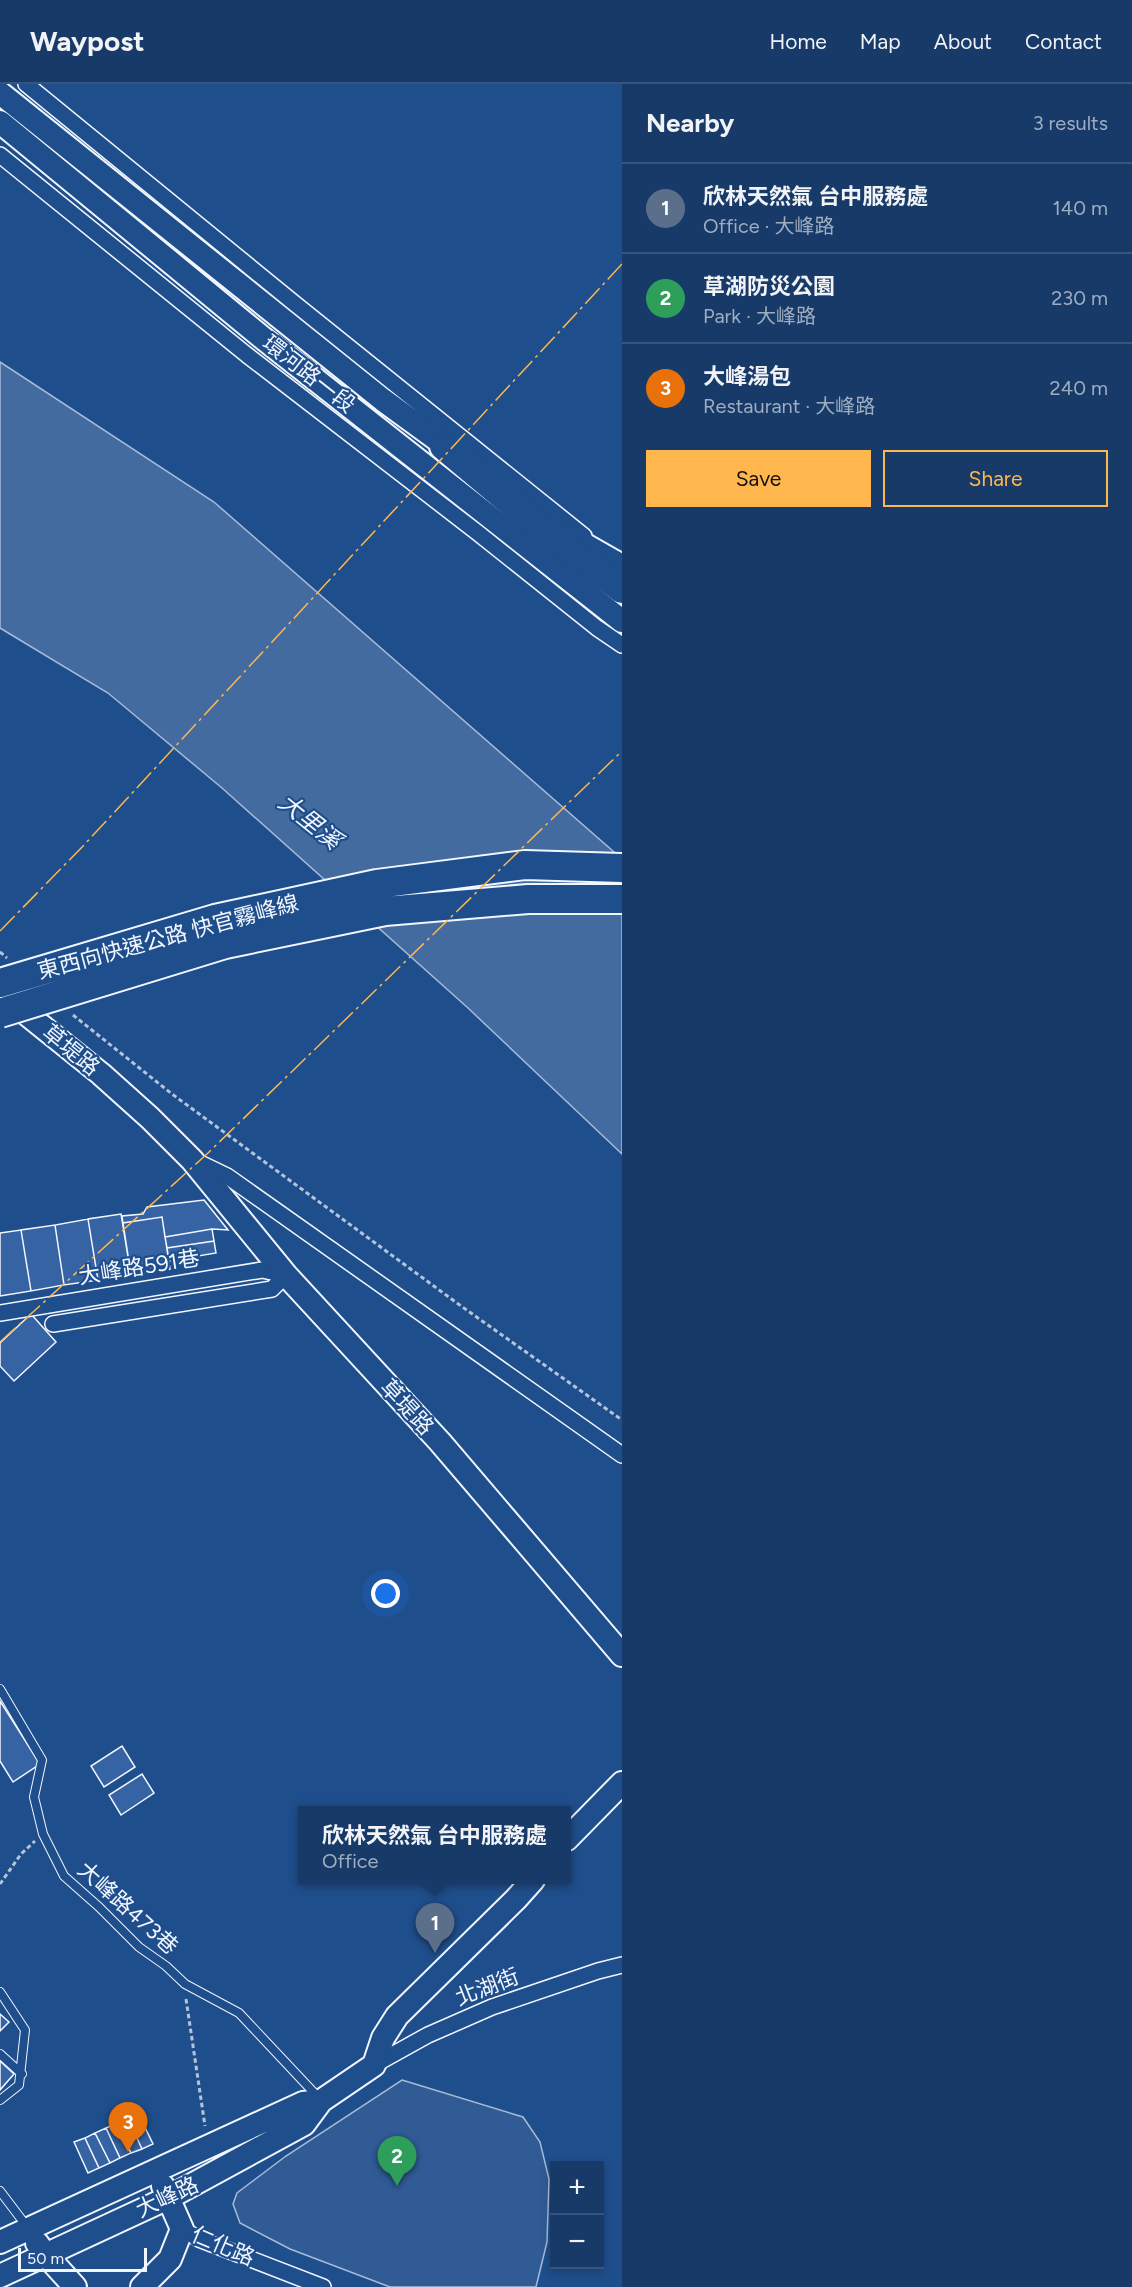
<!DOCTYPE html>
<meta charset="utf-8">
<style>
body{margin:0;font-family:Figtree,"Noto Sans TC",sans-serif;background:#244571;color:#f1f3f6}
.controls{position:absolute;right:18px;bottom:18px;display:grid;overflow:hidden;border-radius:0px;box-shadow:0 3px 9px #0003}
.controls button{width:54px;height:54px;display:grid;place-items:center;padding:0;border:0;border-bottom:2px solid #36547d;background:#173a69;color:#f1f3f6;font:30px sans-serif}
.scale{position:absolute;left:18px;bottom:15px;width:129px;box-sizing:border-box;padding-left:6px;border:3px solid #f2f6ff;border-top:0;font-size:16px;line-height:21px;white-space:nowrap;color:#f2f6ff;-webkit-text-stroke:4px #1f4e8c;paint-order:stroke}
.you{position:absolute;left:386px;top:1510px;width:21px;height:21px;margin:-15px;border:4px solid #fff;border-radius:50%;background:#1a73e8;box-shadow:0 0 0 9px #1a73e833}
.badge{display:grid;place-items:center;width:39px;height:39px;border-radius:50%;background:#ffb74d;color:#fff;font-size:20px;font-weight:700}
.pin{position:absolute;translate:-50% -50px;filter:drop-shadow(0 2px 3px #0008)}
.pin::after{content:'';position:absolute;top:32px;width:21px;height:18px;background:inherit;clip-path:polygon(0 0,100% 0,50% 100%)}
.popup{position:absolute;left:298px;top:1722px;width:273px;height:78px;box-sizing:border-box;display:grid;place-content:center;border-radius:0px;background:#173a69;filter:drop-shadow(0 2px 4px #0005);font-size:20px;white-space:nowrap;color:#9eadc0}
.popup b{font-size:22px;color:#f1f3f6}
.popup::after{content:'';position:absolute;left:50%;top:100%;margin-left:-12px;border:12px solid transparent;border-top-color:#173a69}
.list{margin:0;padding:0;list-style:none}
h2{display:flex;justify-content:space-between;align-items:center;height:78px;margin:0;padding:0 24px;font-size:26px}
h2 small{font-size:20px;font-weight:400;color:#9eadc0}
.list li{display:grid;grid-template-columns:39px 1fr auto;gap:18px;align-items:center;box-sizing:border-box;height:90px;padding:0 24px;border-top:2px solid #36547d}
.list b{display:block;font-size:22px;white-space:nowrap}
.list p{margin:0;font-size:20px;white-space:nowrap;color:#9eadc0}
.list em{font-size:20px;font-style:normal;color:#9eadc0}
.actions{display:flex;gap:12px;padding:18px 24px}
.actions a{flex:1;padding:14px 0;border:2px solid #ffb74d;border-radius:0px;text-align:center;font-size:21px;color:#ffb74d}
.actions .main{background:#ffb74d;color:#111}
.map{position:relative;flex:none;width:622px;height:2203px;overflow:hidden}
header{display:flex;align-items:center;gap:36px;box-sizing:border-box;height:84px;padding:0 30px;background:#173a69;border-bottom:2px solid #36547d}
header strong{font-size:28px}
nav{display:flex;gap:33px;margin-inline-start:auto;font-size:21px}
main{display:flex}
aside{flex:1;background:#173a69}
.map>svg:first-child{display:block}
</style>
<header>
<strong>Waypost</strong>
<nav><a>Home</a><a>Map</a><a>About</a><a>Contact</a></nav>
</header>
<main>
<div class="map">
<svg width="622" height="2203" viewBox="0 0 622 2203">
<rect width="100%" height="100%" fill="#1f4e8c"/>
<path fill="#305b95" stroke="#a8bbd7" stroke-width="1.5" d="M402 1996 523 2033 540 2058 549 2095 547 2158 536 2203H390L290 2165 240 2139 233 2120 237 2109 286 2072Z"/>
<path fill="#446ba0" stroke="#a8bbd7" stroke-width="1.5" d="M0 278 214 418 622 775V1070L468 924 222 704 108 609 0 544Z"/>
<path fill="#3563a3" stroke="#f2f6ff" stroke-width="1.5" d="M204 1116 228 1146 212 1145 165 1153 162 1133 123 1139 122 1132 143 1130 147 1123Z
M121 1130 131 1191 98 1196 88 1135Z
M162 1133 170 1185 131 1191 123 1139Z
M88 1135 98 1196 64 1201 55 1141Z
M55 1141 64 1201 31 1207 21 1146Z
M212 1145 214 1157 167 1164 165 1153Z
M21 1146 31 1207 0 1212V1149Z
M214 1157 216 1169 169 1177 167 1164Z
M31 1230 56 1258 14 1297 0 1282V1259Z
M0 1617 40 1680 13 1698 0 1677Z
M122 1662 135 1683 104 1703 91 1682Z
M142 1690 154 1709 121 1731 109 1711Z
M0 1930 9 1938 0 1947Z
M0 1977 14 1990 0 2006Z
M138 2029 153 2060 142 2065 128 2034Z
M128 2034 142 2065 131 2069 117 2039Z
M117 2039 131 2069 120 2074 106 2044Z
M106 2044 120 2074 110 2079 95 2049Z
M95 2049 110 2079 99 2084 85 2054Z
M85 2054 99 2084 88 2089 74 2058Z"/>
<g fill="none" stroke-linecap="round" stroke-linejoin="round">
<defs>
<path id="lane" d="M0 1605 42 1676 34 1713 43 1750 64 1792 99 1823 139 1863 166 1882 185 1900 239 1929 318 2013
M0 1908 25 1946 19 2001 0 2016
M0 1970 22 1990
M0 2107 28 2144"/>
<path id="street" d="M26 0 294 219 584 452
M0 71 247 271 478 449 597 544 622 561
M198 1078 227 1092 622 1371
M0 1229 262 1186 286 1191
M53 1240 272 1205 286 1191
M374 1981 428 1951 492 1923 598 1887 622 1881
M182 2145 199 2155 323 2203"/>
<path id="secondary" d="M0 9 383 316 457 370
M0 38 264 255 622 537
M566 450 622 482
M8 915 101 990 150 1034 192 1076 286 1191 440 1358 622 1571
M567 1755 622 1699
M0 2158 303 2019 321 2017
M37 2159 45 2170 75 2203
M0 2192 168 2114 304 2040 321 2017 374 1981 383 1954 397 1932 516 1815 533 1796
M142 2203 170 2175 182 2145 163 2102"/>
<path id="highway" d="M444 362 555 455 622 505"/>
</defs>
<use href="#lane" stroke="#f2f6ff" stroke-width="10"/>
<use href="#street" stroke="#f2f6ff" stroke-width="18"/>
<use href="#secondary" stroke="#f2f6ff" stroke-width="26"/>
<use href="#highway" stroke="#f2f6ff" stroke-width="32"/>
<path stroke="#b3c4dc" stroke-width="3" stroke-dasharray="4.5 3" stroke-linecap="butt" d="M0 868 7 874
M73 931 172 1010 461 1222 622 1336
M0 1800 21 1770 35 1757
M186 1915 205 2042"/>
<use href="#lane" stroke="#1f4e8c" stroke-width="8"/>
<use href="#street" stroke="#1f4e8c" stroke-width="15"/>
<use href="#secondary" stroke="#1f4e8c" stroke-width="22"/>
<use href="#highway" stroke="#1f4e8c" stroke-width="28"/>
<defs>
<path id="highway-bridge" d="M0 899 215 835 377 800 525 781 622 784
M0 929 225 860 385 827 528 815H622"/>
</defs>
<use href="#highway-bridge" stroke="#f2f6ff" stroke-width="32" stroke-linecap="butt"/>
<use href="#highway-bridge" stroke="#1f4e8c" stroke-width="28"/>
<path stroke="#ffb74d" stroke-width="1.5" stroke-dasharray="21 4.5 3 4.5" stroke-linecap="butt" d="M0 847 84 761 622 180
M0 1258 208 1069 622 667"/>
</g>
<g text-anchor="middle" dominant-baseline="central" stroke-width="4.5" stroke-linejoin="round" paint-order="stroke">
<g font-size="22" fill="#f2f6ff" stroke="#1f4e8c">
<text transform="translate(309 290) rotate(38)">環河路一段</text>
<text transform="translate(168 853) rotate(-15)">東西向快速公路 快官霧峰線</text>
<text transform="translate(71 966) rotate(39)">草堤路</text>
<text transform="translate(139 1183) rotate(-9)">大峰路591巷</text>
<text transform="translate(407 1323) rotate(47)">草堤路</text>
<text transform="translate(128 1824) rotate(42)">大峰路473巷</text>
<text transform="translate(487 1903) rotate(-21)">北湖街</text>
<text transform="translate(167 2113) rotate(-25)">大峰路</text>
<text transform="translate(223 2162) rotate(23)">仁化路</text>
</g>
<g font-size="24" font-style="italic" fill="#f2f6ff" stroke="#1f4e8c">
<text transform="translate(310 737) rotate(39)">大里溪</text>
</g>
</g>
</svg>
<div class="controls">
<button>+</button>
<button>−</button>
</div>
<div class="scale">50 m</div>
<div class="you"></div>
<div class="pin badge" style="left:435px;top:1869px;background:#5c6f8a">1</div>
<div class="popup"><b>欣林天然氣 台中服務處</b>Office</div>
<div class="pin badge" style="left:397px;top:2102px;background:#2e9e5b">2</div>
<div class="pin badge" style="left:128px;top:2068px;background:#e8710a">3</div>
</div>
<aside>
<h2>Nearby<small>3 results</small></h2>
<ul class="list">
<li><span class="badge" style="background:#5c6f8a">1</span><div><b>欣林天然氣 台中服務處</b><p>Office · 大峰路</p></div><em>140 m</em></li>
<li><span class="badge" style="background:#2e9e5b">2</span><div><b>草湖防災公園</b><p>Park · 大峰路</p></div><em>230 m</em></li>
<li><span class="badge" style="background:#e8710a">3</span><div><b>大峰湯包</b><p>Restaurant · 大峰路</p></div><em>240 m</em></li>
</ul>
<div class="actions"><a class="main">Save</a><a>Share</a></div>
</aside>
</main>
